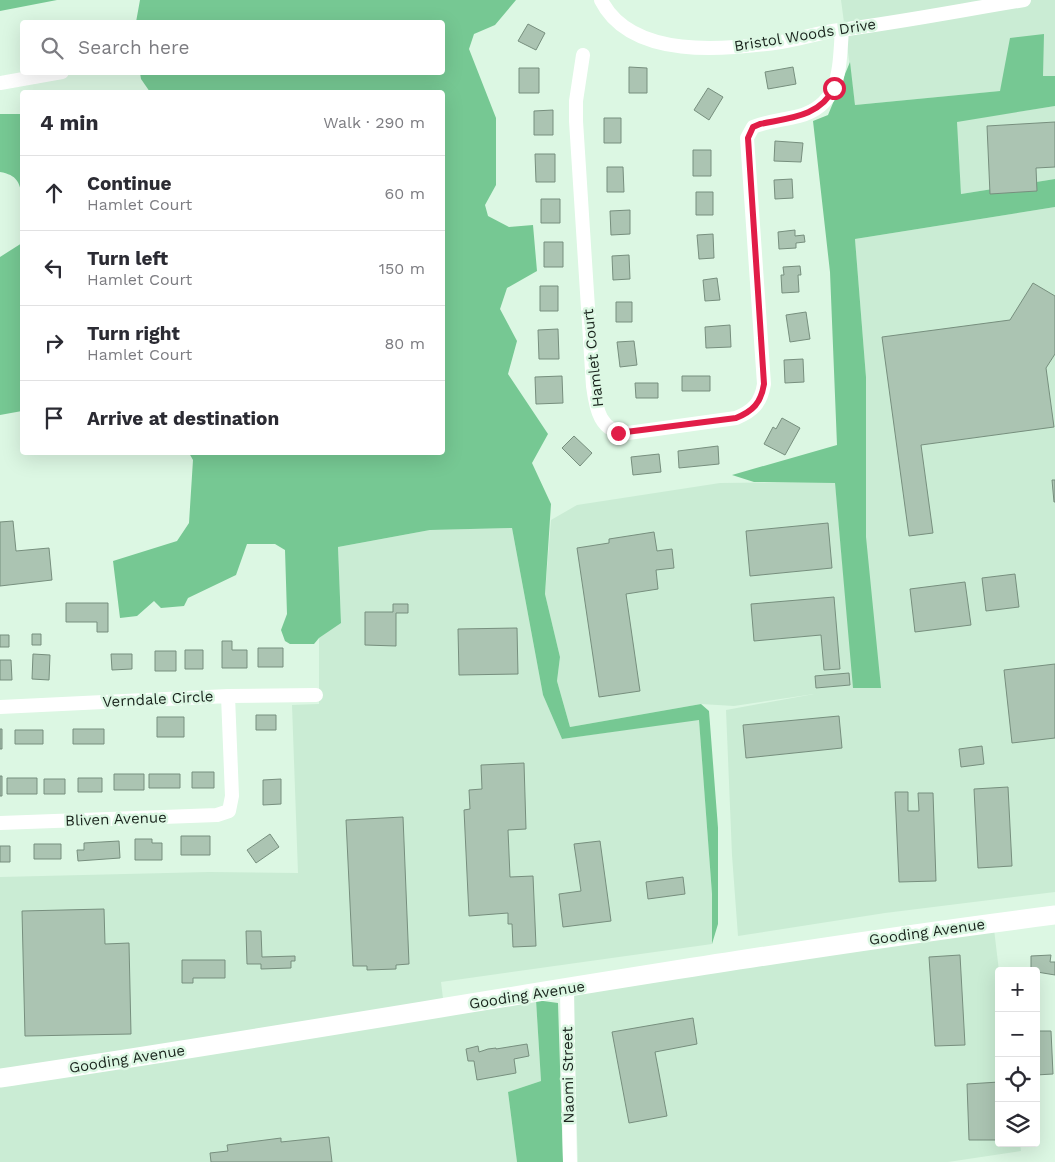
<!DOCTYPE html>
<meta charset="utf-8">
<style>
body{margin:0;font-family:"Work Sans",sans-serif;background:#f2f2f3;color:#2b2b33}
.controls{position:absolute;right:15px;bottom:15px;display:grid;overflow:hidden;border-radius:5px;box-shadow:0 5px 20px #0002}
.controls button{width:45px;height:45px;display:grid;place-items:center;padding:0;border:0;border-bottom:1px solid #e1e1e2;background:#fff;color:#2b2b33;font:25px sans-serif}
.stop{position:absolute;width:15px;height:15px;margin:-11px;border:4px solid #e11d48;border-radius:50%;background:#fff}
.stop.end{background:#e11d48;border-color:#fff;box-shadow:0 1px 5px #0008}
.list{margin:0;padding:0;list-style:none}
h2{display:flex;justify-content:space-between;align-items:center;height:65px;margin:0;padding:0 20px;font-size:21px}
h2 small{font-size:16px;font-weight:400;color:#7c7c81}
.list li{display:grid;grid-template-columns:32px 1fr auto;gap:15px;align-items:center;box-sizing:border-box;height:75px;padding:0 20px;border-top:1px solid #e1e1e2}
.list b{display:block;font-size:19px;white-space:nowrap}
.list p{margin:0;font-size:16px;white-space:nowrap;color:#7c7c81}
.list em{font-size:16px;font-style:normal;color:#7c7c81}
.icon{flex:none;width:28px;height:28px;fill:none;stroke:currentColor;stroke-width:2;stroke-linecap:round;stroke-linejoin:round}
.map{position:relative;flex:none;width:1055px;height:1162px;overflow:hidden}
.search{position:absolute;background:#fff;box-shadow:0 5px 20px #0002;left:20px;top:20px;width:425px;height:55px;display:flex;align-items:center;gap:12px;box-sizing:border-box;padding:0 18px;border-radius:5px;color:#7c7c81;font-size:19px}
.panel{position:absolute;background:#fff;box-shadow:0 5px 20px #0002;left:20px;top:90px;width:425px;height:365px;border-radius:5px}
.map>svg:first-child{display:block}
</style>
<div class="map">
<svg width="1055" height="1162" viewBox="0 0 1055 1162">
<rect width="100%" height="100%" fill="#dcf7e3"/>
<path fill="#caecd4" d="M841 0H1055V76L1043 77 1011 38 1001 91 855 105Z
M1055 106V179L961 194 956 121Z
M1055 207V892L885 913 738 936 732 855 726 710 814 694 734 706 701 704 570 727 557 681 560 657 545 594 551 520 577 505 720 483 835 482 854 688 866 537V377L855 239Z
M512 528 543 695 562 739 699 719 712 894V944L441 982 445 1015 536 1000 541 1081 508 1092 517 1162H0V877L209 872 298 873 292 705 319 704V638L341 622 338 547 430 530Z
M994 929 999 971V1143H1020L1021 1151 948 1162H578L572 994Z"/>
<path fill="#76c893" d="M0 0H57L0 11Z
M140 0H516L495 25 474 34 469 49 496 118V185L485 205 488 216 509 227 533 225 537 271 507 288 500 309 517 341 508 374 548 434 532 463 551 504 545 594 560 657 557 681 570 727 701 704 709 711 718 828V924L712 944V894L699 720 562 739 543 695 512 528 430 530 338 547 341 623 319 638 314 644H290L285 641 281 630 287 614 285 550 275 544H247L236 575 188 598 184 606 161 608 154 601 137 616 120 618 113 561 177 541 189 523 193 460 189 453 442 452V92H150L141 79 140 73 442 72V22H136Z
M1044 34 1043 76H1055V106L957 122 961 194 1055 179V207L855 239 866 377V537L881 688H853L835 483 754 482 732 475 837 445 830 272 813 121 828 115 850 62 855 105 1000 91 1010 38Z
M0 114H22V198C20 182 17 175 0 172Z
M22 243V411L0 415V257Z
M536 1000 558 1003 563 1162H517L508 1092 541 1081Z"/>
<path fill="#abc4b2" stroke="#778f7e" d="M528 24 545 33 536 50 518 41Z
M629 67 647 68V93H629Z
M793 67 796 84 768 89 765 72Z
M519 68H539V93H519Z
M708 88 723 97 709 120 694 110Z
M553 110V135H534V111Z
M604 118H621V143H604Z
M1055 122V167L1036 168 1037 191 990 194 987 126Z
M775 141 803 143 801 162 774 161Z
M693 150H711V176H693Z
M535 154H555V182H536Z
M607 167H623L624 192H607Z
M792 179 793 198 775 199 774 180Z
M696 192H713V215H696Z
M541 199H560V223H541Z
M630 210V234L611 235 610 211Z
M795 230V236L804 235 805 242 796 243V248L779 249 778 232Z
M713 234 714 258 699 259 697 235Z
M544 242H563V267H544Z
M629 255 630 279 613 280 612 256Z
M800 266 801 275H798L799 292 782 293 781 275H784L783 267Z
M717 278 720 300 705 301 703 280Z
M1033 283 1055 296V354L1046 368 1054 427 921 445 933 533 909 536 882 337 1010 320Z
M540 286H558V311H540Z
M616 302H632V322H616Z
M806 312 810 339 790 342 786 315Z
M730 325 731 347 706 348 705 327Z
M558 329 559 359H539L538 330Z
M634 341 637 365 620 367 617 342Z
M803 359 804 382 785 383 784 360Z
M562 376 563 403 536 404 535 377Z
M682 376H710V391H682Z
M635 383H658V398H636Z
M782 418 800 428 785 455 764 444 773 427 776 429Z
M574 436 592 453 580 466 562 448Z
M718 446 719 464 679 468 678 451Z
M659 454 661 472 633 475 631 457Z
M1052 480H1055V502H1054Z
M13 521 16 551 49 548 52 580 0 586V522Z
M828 523 832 568 750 576 746 531Z
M654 532 657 551 672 549 674 568 656 570 658 589 626 594 640 691 599 697 577 548 609 543V539Z
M1015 574 1019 607 986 611 982 578Z
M965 582 971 625 915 632 910 589Z
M834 597 840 669 824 670 821 635 754 641 751 604Z
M66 603H108V632H97V622H66Z
M393 604H408V613H396V646L365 645V612H393Z
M517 628 518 674 459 675 458 629Z
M32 634H41V645H32Z
M0 635H9V647H0Z
M222 641H232V650H247V668H222Z
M258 648H283V667H258Z
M185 650H203V669H185Z
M155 651H176V671H155Z
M33 654 50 655 49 680 32 679Z
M111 654H132V669L112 670Z
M0 660H11L12 680H0Z
M1055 664V738L1012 743 1004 670Z
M849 673 850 685 816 688 815 676Z
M256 715H276V730H256Z
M839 716 842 748 746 758 743 725Z
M157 717H184V737H157Z
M0 729H2V749H0Z
M73 729H104V744H73Z
M15 730H43V744H15Z
M982 746 984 764 961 767 959 749Z
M524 763 526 829 508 830 510 877 533 876 536 946 513 947 512 924H508V913L469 916 464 810 470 809 469 790 482 789 481 765Z
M192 772H214V788H192Z
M114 774H144V790H114Z
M149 774H180V788H149Z
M0 776H2V796H0Z
M7 778H37V794H7Z
M78 778H102V792H78Z
M44 779H65V794H44Z
M281 779V804L263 805V780Z
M1008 787 1012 866 978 868 974 789Z
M895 792H908V811H919L918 793H933L936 881 899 882Z
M403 817 409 964 396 965V969L367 970V966H353L346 820Z
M270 834 279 847 256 863 247 850Z
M181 836H210V855H181Z
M135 839H152V843H162V860H135Z
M119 841 120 858 78 861 77 850H84V843Z
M600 841 611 921 563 927 559 894 581 891 574 844Z
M34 844H61V859H34Z
M0 846H10V862H0Z
M683 877 685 894 648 899 646 882Z
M104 909 105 944 129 943 131 1034 25 1036 22 911Z
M246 931H261L262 957 295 956V961H291V968L261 969V964H247Z
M960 955 965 1045 935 1046 929 957Z
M1051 955 1050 962H1055V975L1031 971V956Z
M182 960H225V978H193V983H182Z
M693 1018 697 1044 655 1052 667 1116 629 1123 612 1032Z
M1036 1031H1051L1053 1074 1036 1075Z
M527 1044 529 1056 514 1059 516 1073 477 1080 474 1061H468L466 1049 478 1046 479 1052 488 1049 496 1048V1049Z
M999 1082V1140H969L967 1084Z
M329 1137 332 1162H211L210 1153 228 1151 227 1145 281 1138V1142Z"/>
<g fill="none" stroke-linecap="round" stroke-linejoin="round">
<path stroke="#fff" stroke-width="14" d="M601 0C631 60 726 50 781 42 801 39 820 32 840 30 902 22 963 10 1024 0
M583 55 576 101V121L593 386C596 409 600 433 628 433L736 418C753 411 761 403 764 384L747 138 753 127C768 121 784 120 799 116 842 104 839 67 842 30
M0 83 62 72
M0 707 228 696 316 695
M0 823 217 815 229 811 232 796 228 696
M567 989 570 1162"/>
<path stroke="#fff" stroke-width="19" d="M0 1078C352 1026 702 960 1055 915"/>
</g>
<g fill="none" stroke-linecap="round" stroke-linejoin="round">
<path stroke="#e11d48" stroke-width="6" d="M618 433 736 418C753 411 761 403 764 384L748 138 753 127 760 124C788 118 820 117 834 88"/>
</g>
<g text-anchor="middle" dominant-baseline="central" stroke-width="5" stroke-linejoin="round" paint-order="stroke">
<g font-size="15" fill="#19231c" stroke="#dcf7e3">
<text transform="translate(805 35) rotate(-9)">Bristol Woods Drive</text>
<text transform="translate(593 358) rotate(-96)">Hamlet Court</text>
<text transform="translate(158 699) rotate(-3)">Verndale Circle</text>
<text transform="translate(116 819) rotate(-2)">Bliven Avenue</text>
<text transform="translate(927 932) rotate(-8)">Gooding Avenue</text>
<text transform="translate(527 995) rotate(-9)">Gooding Avenue</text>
<text transform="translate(127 1059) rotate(-9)">Gooding Avenue</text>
<text transform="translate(568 1075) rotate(-91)">Naomi Street</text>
</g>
</g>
</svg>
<div class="controls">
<button>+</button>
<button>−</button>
<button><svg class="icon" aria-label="locate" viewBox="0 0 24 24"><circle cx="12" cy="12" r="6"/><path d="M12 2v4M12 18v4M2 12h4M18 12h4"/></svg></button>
<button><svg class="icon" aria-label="layers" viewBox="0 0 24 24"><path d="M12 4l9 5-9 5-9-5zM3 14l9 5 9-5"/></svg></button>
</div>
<div class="stop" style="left:834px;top:88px"></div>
<div class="stop end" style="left:618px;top:433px"></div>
<div class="search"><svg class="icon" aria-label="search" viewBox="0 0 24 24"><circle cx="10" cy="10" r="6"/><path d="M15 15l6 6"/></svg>Search here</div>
<section class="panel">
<h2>4 min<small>Walk · 290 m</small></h2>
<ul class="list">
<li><svg class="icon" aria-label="ahead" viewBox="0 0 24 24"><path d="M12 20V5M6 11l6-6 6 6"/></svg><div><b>Continue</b><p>Hamlet Court</p></div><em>60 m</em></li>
<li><svg class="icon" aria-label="left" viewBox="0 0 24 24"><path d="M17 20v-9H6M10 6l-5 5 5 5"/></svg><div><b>Turn left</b><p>Hamlet Court</p></div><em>150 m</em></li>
<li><svg class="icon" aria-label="right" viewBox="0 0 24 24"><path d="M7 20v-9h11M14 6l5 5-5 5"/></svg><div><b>Turn right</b><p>Hamlet Court</p></div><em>80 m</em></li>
<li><svg class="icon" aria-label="arrive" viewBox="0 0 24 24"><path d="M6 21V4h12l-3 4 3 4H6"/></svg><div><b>Arrive at destination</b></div></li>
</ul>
</section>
</div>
